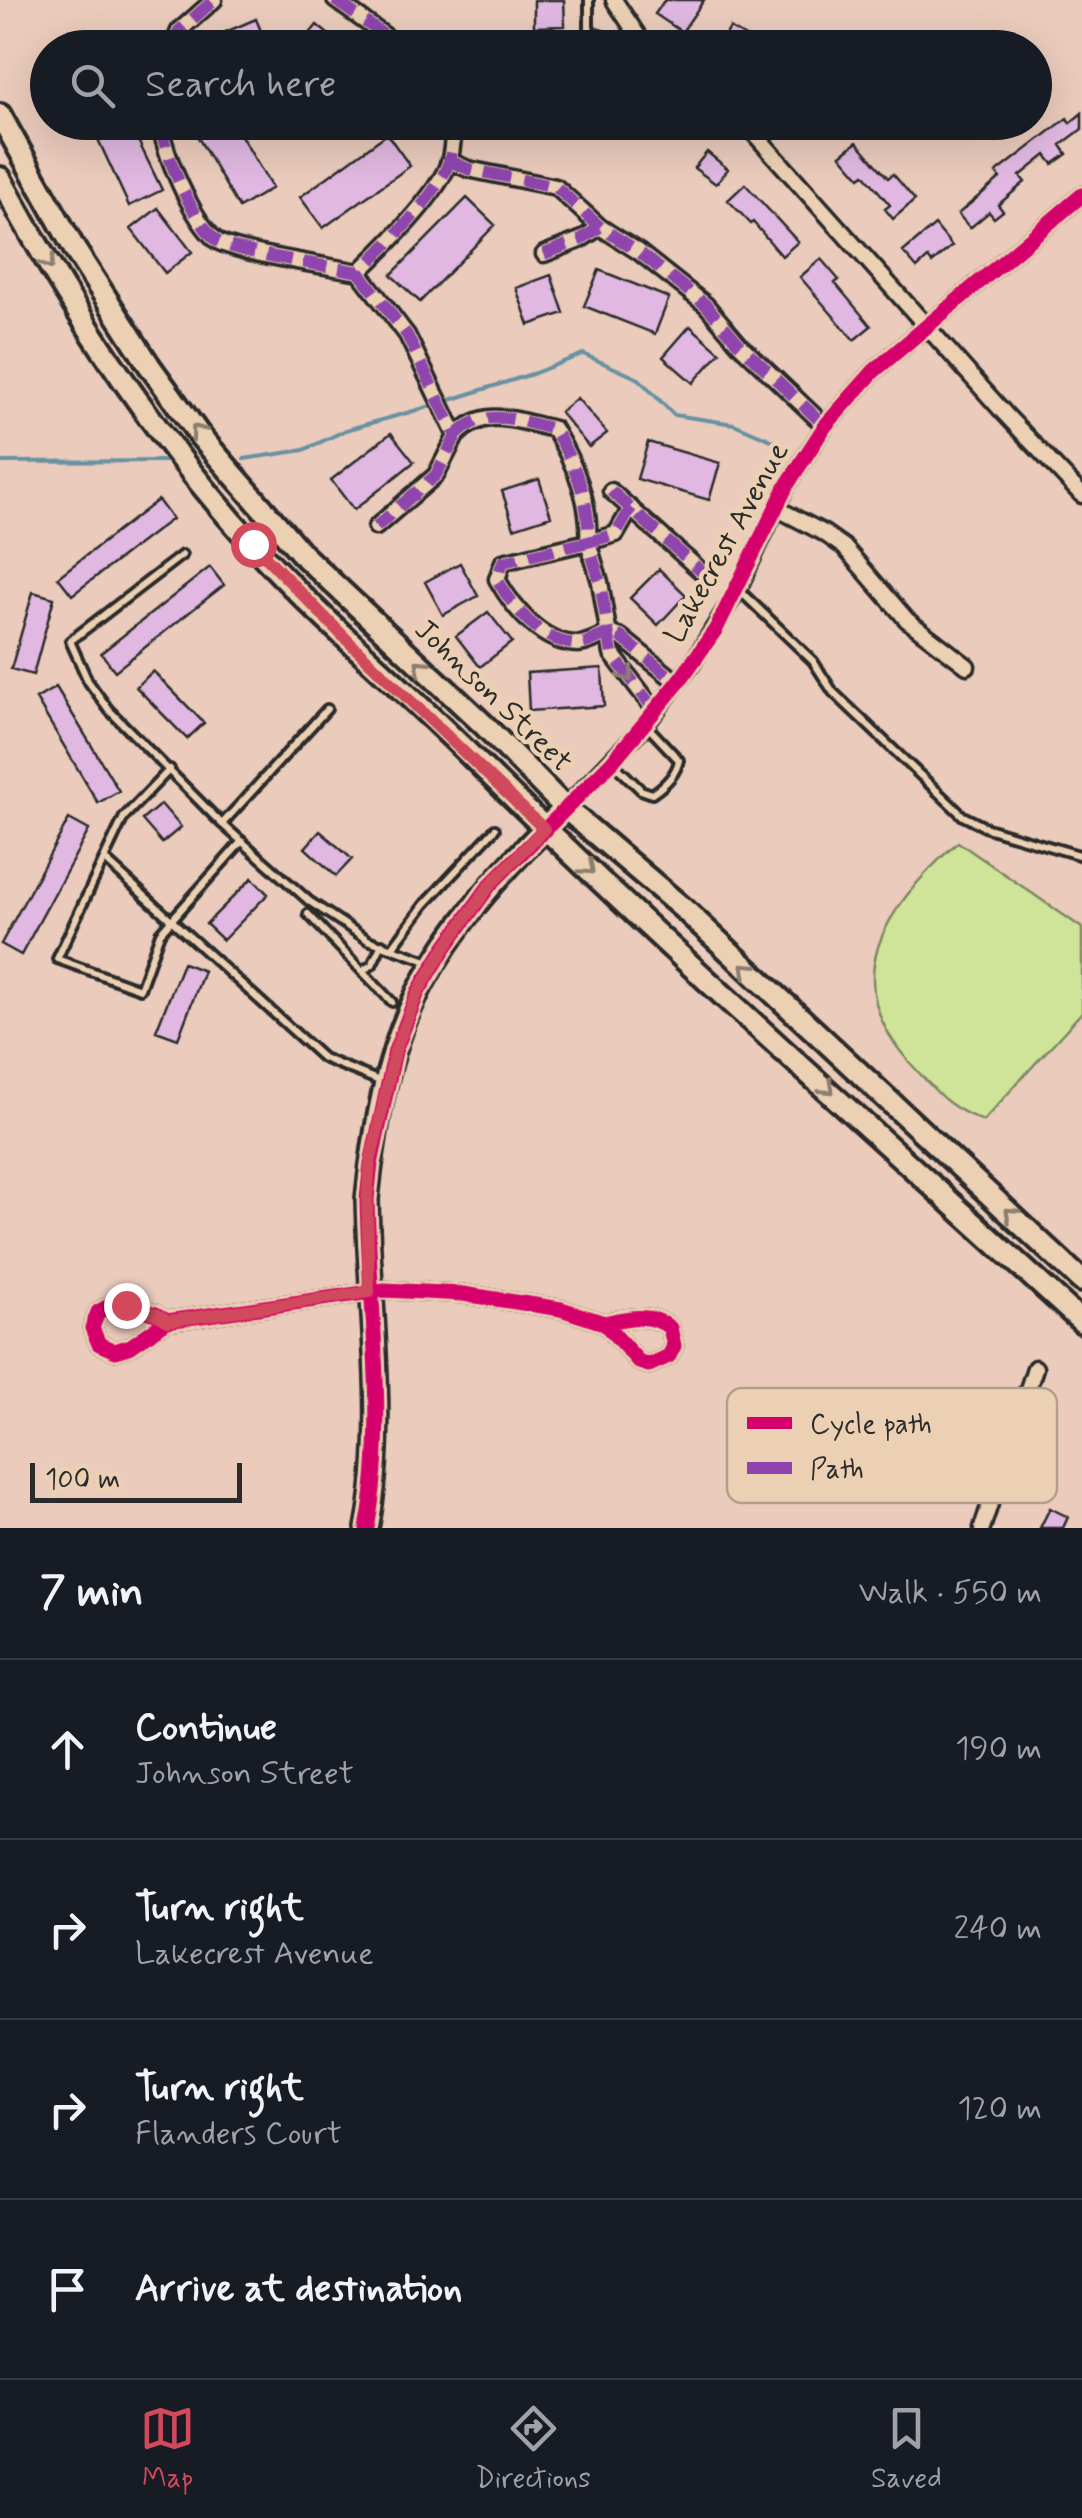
<!DOCTYPE html>
<meta charset="utf-8">
<style>
body{margin:0;font-family:Mynerve,sans-serif;background:#242831;color:#f1f3f6}
.scale{position:absolute;left:30px;bottom:25px;width:212px;box-sizing:border-box;padding-left:10px;border:5px solid #2b2b2b;border-top:0;font-size:28px;line-height:35px;white-space:nowrap;color:#2b2b2b;-webkit-text-stroke:8px #ecd0b3;paint-order:stroke}
.stop{position:absolute;width:30px;height:30px;margin:-22px;border:8px solid #d1495b;border-radius:50%;background:#fff}
.stop.end{background:#d1495b;border-color:#fff;box-shadow:0 2px 10px #0008}
.list{margin:0;padding:0;list-style:none}
h2{display:flex;justify-content:space-between;align-items:center;height:130px;margin:0;padding:0 40px;font-size:42px}
h2 small{font-size:32px;font-weight:400;color:#9ea1a6}
.list li{display:grid;grid-template-columns:65px 1fr auto;gap:30px;align-items:center;box-sizing:border-box;height:180px;padding:0 40px;border-top:2px solid #363941}
.list b{display:block;font-size:38px;white-space:nowrap}
.list p{margin:0;font-size:32px;white-space:nowrap;color:#9ea1a6}
.list em{font-size:32px;font-style:normal;color:#9ea1a6}
.icon{flex:none;width:55px;height:55px;fill:none;stroke:currentColor;stroke-width:2;stroke-linecap:round;stroke-linejoin:round}
.map{position:relative;flex:none;width:1082px;height:1528px;overflow:hidden}
.search{position:absolute;background:#171b24;box-shadow:0 10px 40px #0002;left:30px;right:30px;top:30px;height:110px;display:flex;align-items:center;gap:25px;box-sizing:border-box;padding:0 35px;border-radius:55px;color:#9ea1a6;font-size:38px}
.sheet{height:850px;background:#171b24}
nav{display:flex;justify-content:space-around;align-items:center;box-sizing:border-box;height:140px;border-top:2px solid #363941;background:#171b24;font-size:28px;color:#9ea1a6}
nav a{display:grid;justify-items:center;gap:5px}
nav .on{color:#d1495b}
.map>svg:first-child{display:block}
</style>
<div class="map">
<svg width="1082" height="1528" viewBox="0 0 1082 1528">
<rect width="100%" height="100%" fill="#eacbbc"/>
<filter id="ink" filterUnits="userSpaceOnUse"><feTurbulence type="fractalNoise" baseFrequency=".01" numOctaves="2"/><feDisplacementMap in="SourceGraphic" scale="20" xChannelSelector="R" yChannelSelector="G"/><feConvolveMatrix kernelMatrix="1 2 1 2 8 2 1 2 1" color-interpolation-filters="sRGB"/></filter>
<g filter="url(#ink)">
<path fill="#cfe499" stroke="#7d8862" stroke-width="2.5" d="M958 842 1082 928V1012L983 1121C944 1105 939 1094 911 1064 834 979 886 906 958 842Z"/>
<g fill="none" stroke-linecap="round" stroke-linejoin="round">
<path stroke="#6792a2" stroke-width="4" d="M444 402 535 373 583 354 639 379 674 415 734 424 776 442
M244 459 304 450 346 430 435 405
M0 462 171 461"/>
</g>
<path fill="#e0b8e1" stroke="#2b2b2b" stroke-width="2.5" d="M534 0H564L565 26 534 27Z
M665 0H704L682 32 655 14Z
M256 19 268 48H190V47Z
M317 25 345 48H298Z
M730 28 764 48H718Z
M1082 113V129L1061 145 1067 154 1053 164 1046 155 1020 176 1025 182 998 205 1003 211 994 218 989 212 970 228 958 214 1000 178 996 173 1067 118 1070 123Z
M90 122H129L162 190 129 206Z
M189 122H233L272 188 239 208Z
M387 134 410 166 323 228 300 197Z
M857 142 888 178 893 174 915 200 893 219 885 209 890 205 864 174 860 177 841 155Z
M707 152 728 169 716 184 694 168Z
M745 184 798 242 782 256 753 222 751 224 728 200Z
M467 198 495 225 420 302 391 275Z
M158 208 192 252 165 273 131 229Z
M935 225 952 246 932 263 928 258 917 268 903 252Z
M821 259 839 280 835 283 871 326 854 340 800 277Z
M599 270 669 298 655 334 584 306Z
M551 275 564 313 529 325 516 288Z
M690 326 720 352 693 383 663 357Z
M577 398 607 433 589 447 560 412Z
M391 433 414 462 354 510 331 480Z
M648 442 720 463 709 500 637 479Z
M539 479 551 516 514 528 502 491Z
M158 500 172 519 72 595 58 577Z
M460 563 478 596 443 615 425 582Z
M210 567 224 585 115 671 101 653Z
M659 569 686 595 658 625 630 598Z
M33 592 54 598 33 675 11 669Z
M488 612 512 642 480 667 456 636Z
M602 668 604 706 529 711 527 673Z
M153 671 204 723 187 739 136 687Z
M56 687 119 791 98 803 36 699Z
M161 804 181 827 162 843 142 820Z
M69 819 89 830 21 955 1 944Z
M320 831 352 859 336 876 305 848Z
M252 878 268 894 223 940 206 924Z
M183 963 204 971 178 1039 156 1031Z
M1050 1508 1068 1517 1063 1528H1040Z"/>
<g fill="none" stroke-linecap="round" stroke-linejoin="round">
<defs>
<path id="lane" d="M589 0V28L593 33 628 44 639 39
M182 555 70 641 88 681 109 710 220 822 309 901 368 940 430 962
M738 589 813 661 833 692 963 816 987 828 1082 856
M612 762 641 790 652 794C664 786 676 775 679 760L647 726
M170 769 124 817 104 859 323 1058 382 1082
M222 824 327 709
M104 859 57 959 140 989 160 933 242 841
M308 914 362 971 372 965 382 944
M393 947 424 905 495 829
M362 971 392 1002"/>
<path id="street" d="M335 0 402 48
M614 0 646 48
M172 48 179 31 214 0
M160 122C164 154 192 219 216 240 230 252 335 267 359 272 385 247 438 195 449 162 453 150 453 135 454 122
M734 122 752 131 1005 414 1082 495
M450 161 468 169 556 187 600 227
M544 254 580 240 600 227 639 252 706 305 740 345 825 426
M359 272 407 335 456 436 436 475 376 527
M456 436C485 405 517 421 554 429 574 463 591 501 588 542L503 562 497 579C513 608 542 644 578 644 588 644 600 636 609 633L621 637 678 683
M611 491 702 572
M631 508 616 534 588 542 600 582 612 654 656 712
M776 508 824 533 844 547 907 620 967 666
M565 808 646 724 692 664 738 589 787 485 825 426 874 371 1082 195
M167 1321 131 1346 115 1351 99 1344 92 1328 98 1312 115 1303 156 1314 167 1321 385 1290 463 1294 561 1309 604 1323 639 1362 649 1365 669 1356 674 1346 670 1328C651 1312 627 1318 604 1323
M982 1528 1035 1368"/>
<path id="secondary" d="M0 115 75 250 149 365 200 436 303 555 484 725 565 808 686 911 1082 1281
M0 178C70 308 153 434 252 544 320 619 398 683 469 754 667 950 877 1134 1082 1322
M367 1528C388 1424 369 1305 367 1199 374 1131 386 1054 418 992 454 921 510 863 565 808"/>
</defs>
<use href="#lane" stroke="#2b2b2b" stroke-width="14"/>
<use href="#street" stroke="#2b2b2b" stroke-width="21"/>
<use href="#secondary" stroke="#2b2b2b" stroke-width="28"/>
<use href="#lane" stroke="#ecd0b3" stroke-width="6"/>
<use href="#street" stroke="#ecd0b3" stroke-width="14"/>
<use href="#secondary" stroke="#ecd0b3" stroke-width="20"/>
<path stroke="#8e44ad" stroke-width="12" stroke-dasharray="25 12" stroke-linecap="butt" d="M335 0 402 48
M172 48 179 31 214 0
M160 122C164 154 192 219 216 240 230 252 335 267 359 272 385 247 438 195 449 162 453 150 453 135 454 122
M450 161 468 169 556 187 600 227
M544 254 580 240 600 227 639 252 706 305 740 345 825 426
M359 272 407 335 456 436 436 475 376 527
M456 436C485 405 517 421 554 429 574 463 591 501 588 542L503 562 497 579C513 608 542 644 578 644 588 644 600 636 609 633L621 637 678 683
M611 491 702 572
M631 508 616 534 588 542 600 582 612 654 656 712"/>
<defs>
<path id="cycleway" d="M167 1321 131 1346 115 1351 99 1344 92 1328 98 1312 115 1303 156 1314 167 1321 385 1290 463 1294 561 1309 604 1323 639 1362 649 1365 669 1356 674 1346 670 1328C651 1312 627 1318 604 1323
M367 1528C388 1424 369 1305 367 1199L371 1164 395 1051 418 992 446 946 490 885 612 762 678 683 716 629 787 485 825 426 874 371 1082 195"/>
</defs>
<use href="#cycleway" stroke="#ecd0b3" stroke-width="21"/>
<use href="#cycleway" stroke="#d6006c" stroke-width="15"/>
</g>
<defs><path id="oneway-chevron" d="M-2-3.5L2.5 0L-2 3.5" fill="none" stroke-width="1.6" stroke-linecap="round" stroke-linejoin="round" transform="scale(2.5)"/></defs>
<g stroke="#8c7e6f">
<use href="#oneway-chevron" transform="translate(48 263) rotate(59)"/>
<use href="#oneway-chevron" transform="translate(197 431) rotate(-127)"/>
<use href="#oneway-chevron" transform="translate(421 666) rotate(-137)"/>
<use href="#oneway-chevron" transform="translate(627 675) rotate(54)"/>
<use href="#oneway-chevron" transform="translate(588 868) rotate(42)"/>
<use href="#oneway-chevron" transform="translate(747 969) rotate(-137)"/>
<use href="#oneway-chevron" transform="translate(828 1088) rotate(43)"/>
<use href="#oneway-chevron" transform="translate(1011 1214) rotate(-137)"/>
</g>
</g>
<g fill="none" stroke-linecap="round" stroke-linejoin="round" filter="url(#ink)">
<path stroke="#d1495b" stroke-width="12" d="M126 1305 156 1314 168 1321 369 1292 367 1199 370 1164 395 1051 418 992 446 946 490 885 544 829 348 641 253 544"/>
</g>
<g text-anchor="middle" dominant-baseline="central" stroke-width="9" stroke-linejoin="round" paint-order="stroke">
<g font-size="30" fill="#2b2b2b" stroke="#ecd0b3">
<text transform="translate(727 543) rotate(-61)">Lakecrest Avenue</text>
<text transform="translate(493 696) rotate(44)">Johnson Street</text>
</g>
</g>
<rect x="727" y="1388" width="330" height="115" rx="15" fill="#ecd0b3" stroke="#b29e8a" stroke-width="2.5"/>
<rect x="747" y="1417" width="45" height="12" fill="#d6006c"/>
<rect x="747" y="1462" width="45" height="12" fill="#8e44ad"/>
<g font-size="28" fill="#2b2b2b">
<text x="810" y="1433">Cycle path</text>
<text x="810" y="1478">Path</text>
</g>
</svg>
<div class="scale">100 m</div>
<div class="stop" style="left:253px;top:544px"></div>
<div class="stop end" style="left:126px;top:1305px"></div>
<div class="search"><svg class="icon" aria-label="search" viewBox="0 0 24 24"><circle cx="10" cy="10" r="6"/><path d="M15 15l6 6"/></svg>Search here</div>
</div>
<section class="sheet">
<h2>7 min<small>Walk · 550 m</small></h2>
<ul class="list">
<li><svg class="icon" aria-label="ahead" viewBox="0 0 24 24"><path d="M12 20V5M6 11l6-6 6 6"/></svg><div><b>Continue</b><p>Johnson Street</p></div><em>190 m</em></li>
<li><svg class="icon" aria-label="right" viewBox="0 0 24 24"><path d="M7 20v-9h11M14 6l5 5-5 5"/></svg><div><b>Turn right</b><p>Lakecrest Avenue</p></div><em>240 m</em></li>
<li><svg class="icon" aria-label="right" viewBox="0 0 24 24"><path d="M7 20v-9h11M14 6l5 5-5 5"/></svg><div><b>Turn right</b><p>Flanders Court</p></div><em>120 m</em></li>
<li><svg class="icon" aria-label="arrive" viewBox="0 0 24 24"><path d="M6 21V4h12l-3 4 3 4H6"/></svg><div><b>Arrive at destination</b></div></li>
</ul>
</section>
<nav>
<a class="on"><svg class="icon" aria-label="map" viewBox="0 0 24 24"><path d="M3 6l6-2 6 2 6-2v14l-6 2-6-2-6 2zM9 4v14M15 6v14"/></svg>Map</a>
<a><svg class="icon" aria-label="directions" viewBox="0 0 24 24"><path d="M12 3l9 9-9 9-9-9zM9 14v-3h6M13 9l2 2-2 2"/></svg>Directions</a>
<a><svg class="icon" aria-label="saved" viewBox="0 0 24 24"><path d="M7 4h10v16l-5-4-5 4z"/></svg>Saved</a>
</nav>
